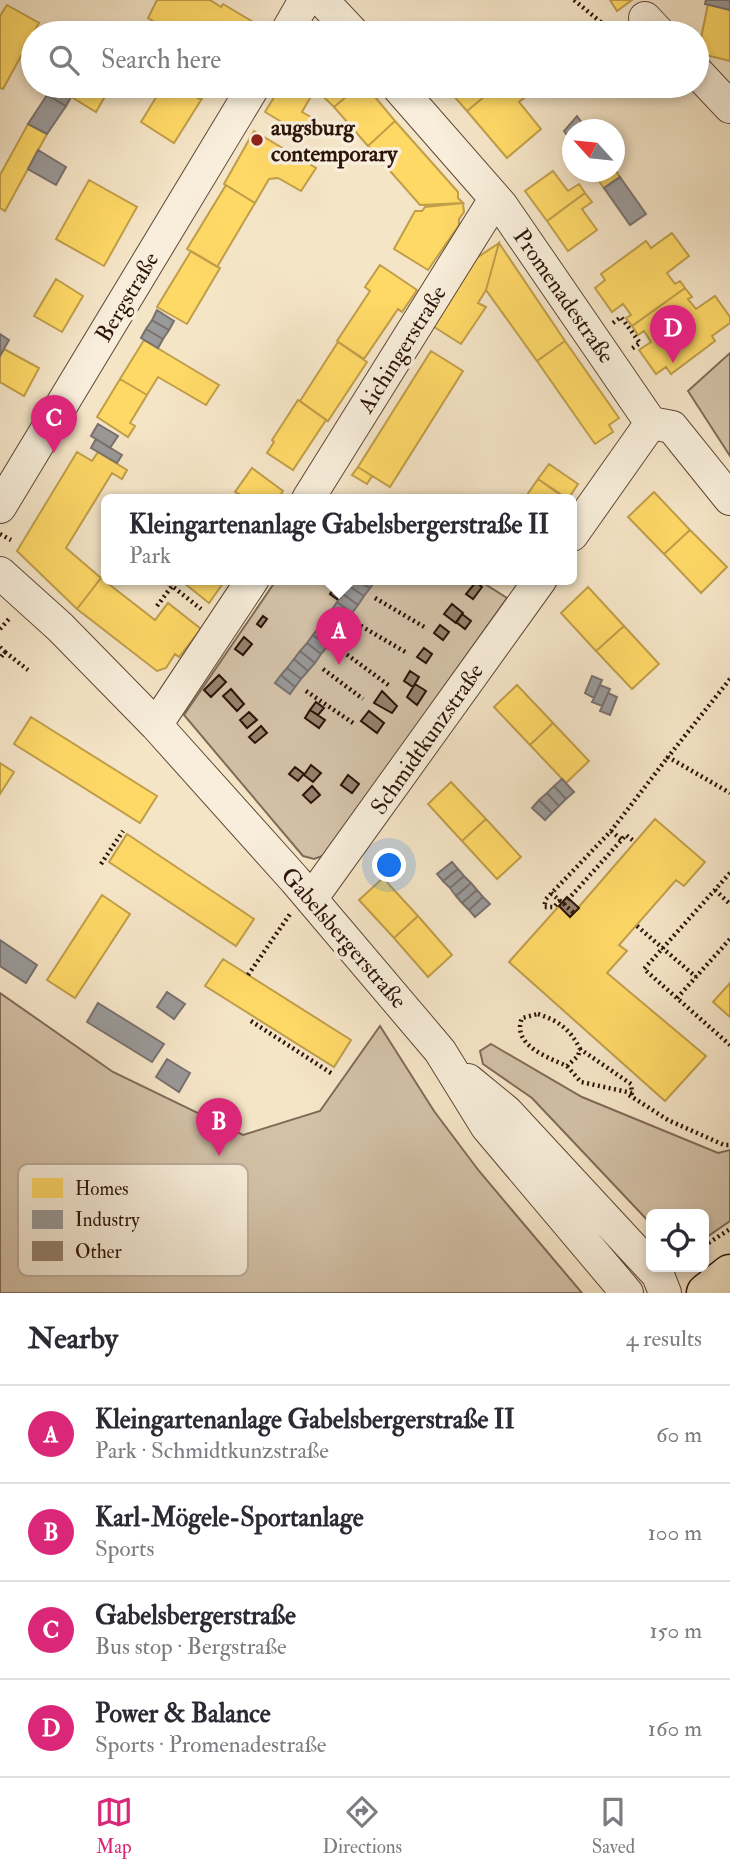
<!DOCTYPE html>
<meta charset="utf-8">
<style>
body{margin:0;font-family:"IM FELL Double Pica",serif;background:#f7f7f7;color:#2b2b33}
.controls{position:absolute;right:21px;bottom:21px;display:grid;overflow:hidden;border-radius:10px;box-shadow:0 4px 10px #0003}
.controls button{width:63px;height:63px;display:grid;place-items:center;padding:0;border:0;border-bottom:2px solid #e1e1e2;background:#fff;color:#2b2b33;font:35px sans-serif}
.compass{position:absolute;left:562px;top:119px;width:63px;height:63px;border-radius:50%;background:#fff;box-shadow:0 4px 10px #0003;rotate:297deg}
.you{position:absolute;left:390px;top:866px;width:24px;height:24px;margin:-18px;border:5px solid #fff;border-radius:50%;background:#1a73e8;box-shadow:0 0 0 10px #1a73e833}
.badge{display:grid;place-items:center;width:46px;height:46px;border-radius:50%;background:#db2777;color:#fff;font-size:23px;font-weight:700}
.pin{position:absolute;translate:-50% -58px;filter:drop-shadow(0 2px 4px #0008)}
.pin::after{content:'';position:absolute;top:37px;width:24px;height:21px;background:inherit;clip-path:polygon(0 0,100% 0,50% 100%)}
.popup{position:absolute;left:101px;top:494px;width:476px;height:91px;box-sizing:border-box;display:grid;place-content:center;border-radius:10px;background:#fff;filter:drop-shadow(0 2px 5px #0005);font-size:23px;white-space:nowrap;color:#7c7c81}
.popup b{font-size:26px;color:#2b2b33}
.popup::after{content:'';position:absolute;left:50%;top:100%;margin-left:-14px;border:14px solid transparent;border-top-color:#fff}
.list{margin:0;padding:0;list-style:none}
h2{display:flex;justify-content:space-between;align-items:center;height:91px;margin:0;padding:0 28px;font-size:30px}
h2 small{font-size:23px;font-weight:400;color:#7c7c81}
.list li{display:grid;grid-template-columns:46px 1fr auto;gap:21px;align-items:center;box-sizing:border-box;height:98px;padding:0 28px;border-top:2px solid #e1e1e2}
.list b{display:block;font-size:26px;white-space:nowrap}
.list p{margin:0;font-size:23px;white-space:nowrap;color:#7c7c81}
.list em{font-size:23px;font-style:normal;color:#7c7c81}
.icon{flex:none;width:38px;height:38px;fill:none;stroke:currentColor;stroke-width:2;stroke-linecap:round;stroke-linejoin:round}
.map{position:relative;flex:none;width:730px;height:1293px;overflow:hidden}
.search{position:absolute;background:#fff;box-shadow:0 4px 10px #0003;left:21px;right:21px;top:21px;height:77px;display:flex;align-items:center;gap:18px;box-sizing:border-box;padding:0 24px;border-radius:38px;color:#7c7c81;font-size:26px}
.sheet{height:483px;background:#fff}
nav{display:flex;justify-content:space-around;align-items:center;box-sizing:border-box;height:98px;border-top:2px solid #e1e1e2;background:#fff;font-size:19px;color:#7c7c81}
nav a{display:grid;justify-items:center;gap:4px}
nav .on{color:#db2777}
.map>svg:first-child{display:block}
</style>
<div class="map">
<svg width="730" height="1293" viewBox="0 0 730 1293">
<rect width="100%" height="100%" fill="#f5e5c7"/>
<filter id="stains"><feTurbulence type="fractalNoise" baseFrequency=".00286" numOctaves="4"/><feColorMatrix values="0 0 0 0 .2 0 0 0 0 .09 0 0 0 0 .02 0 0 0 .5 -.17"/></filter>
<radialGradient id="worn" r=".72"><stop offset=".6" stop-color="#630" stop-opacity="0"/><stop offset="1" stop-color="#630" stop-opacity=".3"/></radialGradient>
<path fill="#d3c1a7" stroke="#806a58" stroke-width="2" d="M730 353V456L688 391Z
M277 579H477L507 598 325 855 314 859 303 856 184 715Z
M0 993 113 1072 243 1135 320 1111 380 1026 434 1111 479 1171 582 1293H0Z
M491 1044 582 1097 718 1153 730 1150V1221L704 1239V1214H651V1224L532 1098 483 1064 480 1051Z"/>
<path fill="#ffd966" stroke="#c09e4a" stroke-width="2" d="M157 0H210L221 7 223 4 260 26 255 33H173L148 18Z
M610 0H632L617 11Z
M708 4 730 10V61L698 53Z
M7 5 39 23 3 89 0 88V16Z
M62 86H118L112 97 107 93 96 112 60 90Z
M163 86H177L201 100 174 143 141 122Z
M177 86H209L201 100Z
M281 86 316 88 302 112 318 121 307 137 265 112Z
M312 86H359L334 107Z
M359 86H366L395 121 368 146 334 107Z
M445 86H497L467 111Z
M497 86H523L529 94 519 102 541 129 507 158 467 111Z
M395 121 458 192V198L463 203 420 205 368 146Z
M28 124 47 134 5 211 0 208V175Z
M254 131 316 168 301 191 278 178 269 179 255 203 224 184Z
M614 168 620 177 604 188 595 176 601 172H614Z
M553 171 568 191 579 184 585 193 547 221 525 191Z
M89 180 137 207 104 266 56 239Z
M226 185 255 203 217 267 187 249Z
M585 193 592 202 582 209 597 230 568 251 547 221Z
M463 203 464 212 459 219V225L428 270 394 249 415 211H422L425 207Z
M672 233 689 256 667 273 675 284 680 281 685 288 632 326 626 318 631 315 623 304 612 312 595 288 605 280 601 274 646 241 651 248Z
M499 243 565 341 537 361 486 290Z
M499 243 486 290 478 303 486 307 461 344 431 325 475 259Z
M191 251 220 268 187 324 157 307Z
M380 265 417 290 402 312 398 309 364 359 337 341 370 291 365 287Z
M56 279 83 296 62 332 34 316Z
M685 288 692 297 688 299 696 309 715 296 730 317V323L712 336 715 341 671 374 666 367 656 374 639 350 651 342 644 331 638 335 632 326Z
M144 340 219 385 206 405 158 377 147 395 120 379Z
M565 341 619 418 609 425 613 432 595 444 537 361Z
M338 342 367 362 328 421 300 401Z
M4 349 39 368 24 396 0 382V356Z
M431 351 463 371 390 487 358 467Z
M120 379 147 395 130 423 135 426 128 437 97 417Z
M298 400 326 420 293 470 267 453 274 442 272 440Z
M77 452 92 461 98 452 127 470 122 479 112 473 66 548 101 578 77 609 17 551Z
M549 464 578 484 568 499 538 479Z
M358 467 372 476 367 484 352 475Z
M252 468 283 491 278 499H235L239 494 235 492Z
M538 479 566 499H533L527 495Z
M654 492 690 530 664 554 628 517Z
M690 530 727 567 701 593 664 554Z
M101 578 155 620 168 603 201 629 179 657 175 654 166 668 157 671 77 609Z
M179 579H226L209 603Z
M588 587 624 626 596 651 561 613Z
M624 626 659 664 632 689 596 651Z
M517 685 553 723 530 745 494 707Z
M31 717 157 796 140 823 14 744Z
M553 723 589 761 566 783 530 745Z
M0 763 14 772 0 794Z
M451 782 486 819 462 841 428 804Z
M486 819 521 857 497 879 462 841Z
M655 819 705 862 684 886 676 880 619 945 627 951 607 973 706 1056 665 1101 509 962 559 906 570 917Z
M127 834 254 919 236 946 109 862Z
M383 878 418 916 394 938 359 900Z
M102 895 130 914 75 998 47 980Z
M418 916 452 955 428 977 394 938Z
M223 959 351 1040 334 1067 205 986Z
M730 983V1017L713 1002Z"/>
<path fill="#999" stroke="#79716e" stroke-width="2" d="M706 0H730V10L705 4Z
M60 90 71 97 66 106 54 99Z
M47 95 66 106 47 134 28 124Z
M577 116 587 130H572V142L564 131Z
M38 150 66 167 56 185 28 169Z
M620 177 646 214 630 225 604 188Z
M157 310 174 321 169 330 152 320Z
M152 320 169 330 163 339 146 329Z
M146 329 163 339 158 348 141 338Z
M0 334 9 340 0 356Z
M98 424 118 436 110 448 91 436Z
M96 439 122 455 117 463 91 448Z
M353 579 370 588 364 596 349 586Z
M358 579H376V580L370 588Z
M349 586 364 596 358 605 343 594Z
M343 594 358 605 352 613 337 602Z
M337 602 352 613 346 622 331 611Z
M331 611 346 622 340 630 325 619Z
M325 619 340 630 334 639 319 627Z
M319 627 334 639 328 646 313 635Z
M313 635 328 646 321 654 307 643Z
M307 643 321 654 315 663 300 651Z
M300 651 315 663 308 671 294 659Z
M294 659 308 671 301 679 287 668Z
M287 668 301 679 295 687 281 675Z
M281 675 295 687 290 694 275 683Z
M592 676 602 680 594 698 585 693Z
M600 685 610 689 602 706 592 702Z
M608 693 617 697 610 715 600 711Z
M562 779 574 792 566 799 554 786Z
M554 786 566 799 559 806 547 793Z
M547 793 559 806 552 813 539 800Z
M539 800 552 813 545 820 532 808Z
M452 862 458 869 443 881 437 874Z
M458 869 464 876 450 888 443 881Z
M464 876 471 883 456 896 450 888Z
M471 883 477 890 462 903 456 896Z
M477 890 483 897 469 910 462 903Z
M483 897 490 904 475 917 469 910Z
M0 940 37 965 26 983 0 966Z
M167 992 185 1004 174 1019 157 1007Z
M98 1003 164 1044 152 1062 87 1022Z
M167 1059 190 1073 179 1092 156 1077Z"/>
<path fill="#95816c" stroke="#2d1409" stroke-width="2" d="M476 582 482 587 473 599 466 594Z
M336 586 343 591 337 599 330 594Z
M452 604 463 613 456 623 444 614Z
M462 614 471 621 465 629 456 622Z
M263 616 267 619 261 627 257 624Z
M440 625 449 632 443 640 434 633Z
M244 637 252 644 243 655 235 649Z
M424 648 432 654 426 663 417 657Z
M410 671 419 677 413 687 404 681Z
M219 675 226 682 211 697 204 690Z
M415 684 426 691 417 705 407 697Z
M231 689 244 704 237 711 223 696Z
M382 691 397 706 392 713 374 703Z
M316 702 324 708 318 715 310 710Z
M310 710 325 720 319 728 305 718Z
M369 711 384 723 377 733 361 721Z
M249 712 257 720 247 728 240 720Z
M261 726 267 733 255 743 249 737Z
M311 765 321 773 313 782 304 775Z
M295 767 304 774 298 781 289 774Z
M348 775 359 784 352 793 341 785Z
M312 786 320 795 311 803 303 795Z
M567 897 579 908 570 917 559 906Z"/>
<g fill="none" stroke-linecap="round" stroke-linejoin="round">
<defs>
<path id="minor" d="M322 0 353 33
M645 18 659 33
M286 33 305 0
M697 72 730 107
M397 86 502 206 651 423 672 427 730 499
M308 499 495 199
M0 507 254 86
M572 535 651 423
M0 573 60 627 156 725 295 880 440 1051 487 1127 627 1293
M156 725 253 579
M311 899 541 579
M468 1080 507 1112 658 1275 665 1293"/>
<path id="highway" d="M706 1293 730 1274"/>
</defs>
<use href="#minor" stroke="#5f4838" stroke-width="34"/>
<use href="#highway" stroke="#2d1409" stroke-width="41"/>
<path stroke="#2d1409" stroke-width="4.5" stroke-dasharray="2 3.5" stroke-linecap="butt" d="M574 0 614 33
M613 323 621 317 640 343 630 350
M0 534 11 540
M163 579 172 586
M375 598 426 628
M157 606 172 586 201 609
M356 623 407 653
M0 629 9 619
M0 647 5 652 0 658
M338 648 391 687
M5 652 28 670
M323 669 363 699
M730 679 668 757 730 793
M306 691 353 723
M611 831 622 840
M101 864 123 831
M730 873 644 969 730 1045
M715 890 730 904
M551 893 574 913
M560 900 554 907H544L546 899 611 831 668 757
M564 904 626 835 635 842
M637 926 696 977
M248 975 290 914
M677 998 730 939
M538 1014C559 1021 570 1029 580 1049L578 1056 567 1066C549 1058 511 1045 522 1018Z
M251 1021 334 1075
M567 1066 581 1082 632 1093 631 1084 580 1049
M629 1095 668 1120 724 1145H730
M704 1246 730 1229"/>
<use href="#minor" stroke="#f8eedb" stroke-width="32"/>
<use href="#highway" stroke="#f5e5c7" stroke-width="38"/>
</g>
<circle fill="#8f2418" stroke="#f8eedb" stroke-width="2.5" cx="257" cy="140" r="7"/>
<g text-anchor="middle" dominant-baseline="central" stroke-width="7" stroke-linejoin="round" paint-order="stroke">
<g font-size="23" font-weight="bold" fill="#2d1409" stroke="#f8eedb" text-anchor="start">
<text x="271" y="127">augsburg<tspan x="271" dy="26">contemporary</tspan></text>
</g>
<g font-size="23" fill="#2d1409" stroke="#f8eedb">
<text transform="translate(564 296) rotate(55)">Promenadestraße</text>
<text transform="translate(127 297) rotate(-59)">Bergstraße</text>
<text transform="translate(402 349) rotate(-58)">Aichingerstraße</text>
<text transform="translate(427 739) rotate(-55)">Schmidtkunzstraße</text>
<text transform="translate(344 938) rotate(49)">Gabelsbergerstraße</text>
</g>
</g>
<rect x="18" y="1164" width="230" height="112" rx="10" fill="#f8eedb" stroke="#bbad9c" stroke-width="2"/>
<rect x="32" y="1178" width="31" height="20" fill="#ffd966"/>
<rect x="32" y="1210" width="31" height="19" fill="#999"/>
<rect x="32" y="1241" width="31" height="20" fill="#95816c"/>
<g font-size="19" fill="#2d1409">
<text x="75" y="1195">Homes</text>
<text x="75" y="1226">Industry</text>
<text x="75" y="1258">Other</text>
</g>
<rect width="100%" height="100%" filter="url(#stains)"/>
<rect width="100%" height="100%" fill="url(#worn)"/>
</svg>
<div class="controls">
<button><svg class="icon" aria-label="locate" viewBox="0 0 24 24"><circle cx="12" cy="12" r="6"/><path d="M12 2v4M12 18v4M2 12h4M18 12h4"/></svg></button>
</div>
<svg class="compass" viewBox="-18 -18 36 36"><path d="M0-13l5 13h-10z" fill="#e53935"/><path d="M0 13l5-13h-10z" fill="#7c7c81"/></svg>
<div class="you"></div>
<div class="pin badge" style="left:339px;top:665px">A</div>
<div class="popup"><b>Kleingartenanlage Gabelsbergerstraße II</b>Park</div>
<div class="pin badge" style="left:219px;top:1156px">B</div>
<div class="pin badge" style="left:54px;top:453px">C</div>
<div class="pin badge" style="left:673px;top:363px">D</div>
<div class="search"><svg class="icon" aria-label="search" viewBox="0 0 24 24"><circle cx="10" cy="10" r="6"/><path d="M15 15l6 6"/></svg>Search here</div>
</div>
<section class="sheet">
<h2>Nearby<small>4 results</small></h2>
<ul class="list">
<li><span class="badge">A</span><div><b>Kleingartenanlage Gabelsbergerstraße II</b><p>Park · Schmidtkunzstraße</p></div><em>60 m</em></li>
<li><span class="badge">B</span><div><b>Karl-Mögele-Sportanlage</b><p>Sports</p></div><em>100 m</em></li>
<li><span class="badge">C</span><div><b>Gabelsbergerstraße</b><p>Bus stop · Bergstraße</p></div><em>150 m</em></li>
<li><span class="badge">D</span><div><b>Power &amp; Balance</b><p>Sports · Promenadestraße</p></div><em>160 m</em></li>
</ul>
</section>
<nav>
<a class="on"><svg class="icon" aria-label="map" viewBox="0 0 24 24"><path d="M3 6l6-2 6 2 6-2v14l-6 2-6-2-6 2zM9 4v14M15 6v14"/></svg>Map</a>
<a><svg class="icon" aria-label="directions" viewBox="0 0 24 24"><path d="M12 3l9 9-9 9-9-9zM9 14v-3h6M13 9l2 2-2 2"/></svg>Directions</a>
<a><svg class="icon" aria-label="saved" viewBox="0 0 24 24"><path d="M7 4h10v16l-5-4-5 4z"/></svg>Saved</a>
</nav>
